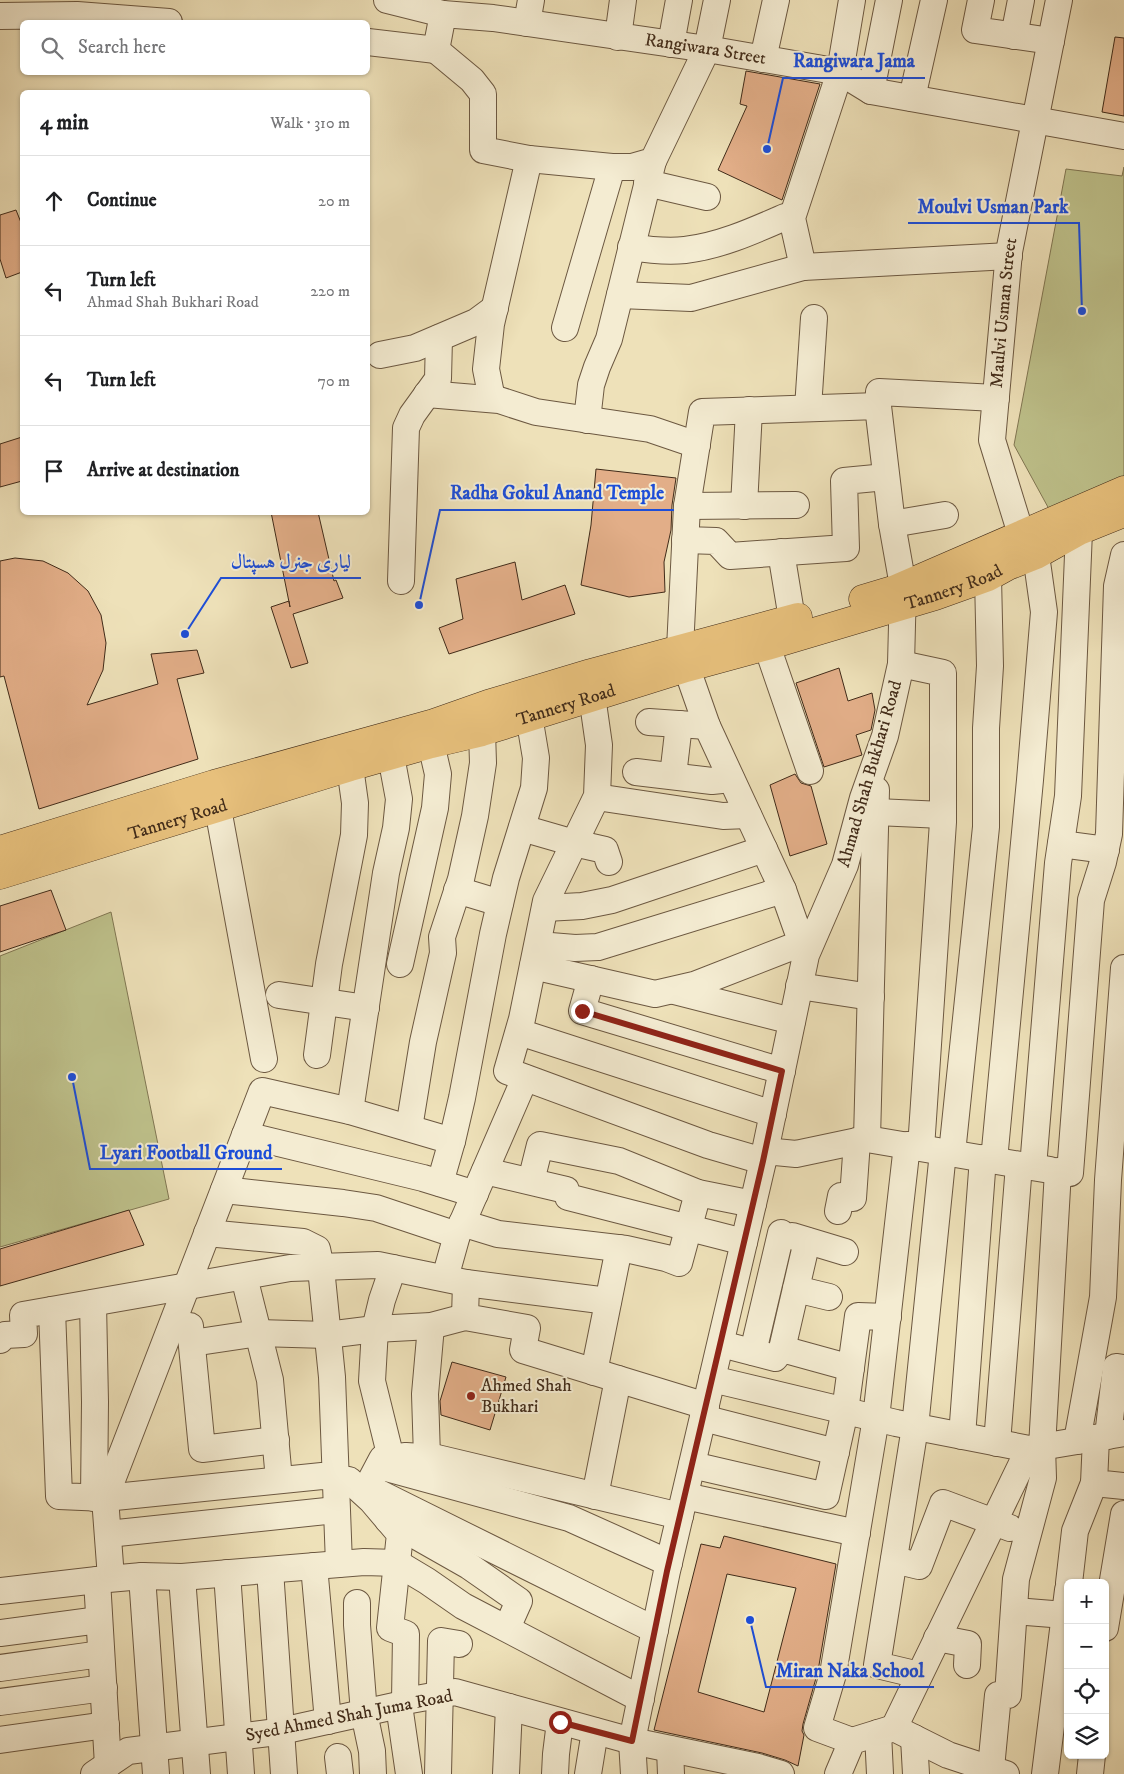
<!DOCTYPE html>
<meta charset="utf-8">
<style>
body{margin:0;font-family:"IM FELL DW Pica",Amiri,serif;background:#f2f2f2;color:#202124}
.controls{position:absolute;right:15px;bottom:15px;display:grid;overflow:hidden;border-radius:8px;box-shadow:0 1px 4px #0004}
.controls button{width:45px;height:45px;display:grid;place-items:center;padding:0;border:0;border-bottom:1px solid #e0e0e0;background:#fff;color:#202124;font:25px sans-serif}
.stop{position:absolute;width:15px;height:15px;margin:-11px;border:4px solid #8f2418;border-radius:50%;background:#fff}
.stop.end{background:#8f2418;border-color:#fff;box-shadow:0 1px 5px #0008}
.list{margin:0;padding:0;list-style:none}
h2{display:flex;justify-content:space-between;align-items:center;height:65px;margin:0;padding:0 20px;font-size:21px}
h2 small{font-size:16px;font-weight:400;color:#757577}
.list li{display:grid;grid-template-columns:32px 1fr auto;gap:15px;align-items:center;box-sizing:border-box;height:90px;padding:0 20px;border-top:1px solid #e0e0e0}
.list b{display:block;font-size:19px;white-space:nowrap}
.list p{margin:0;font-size:16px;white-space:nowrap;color:#757577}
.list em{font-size:16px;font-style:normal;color:#757577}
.icon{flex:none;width:28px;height:28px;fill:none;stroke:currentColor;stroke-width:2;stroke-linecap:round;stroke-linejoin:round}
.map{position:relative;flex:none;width:1124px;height:1774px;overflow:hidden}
.search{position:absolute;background:#fff;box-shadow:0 1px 4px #0004;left:20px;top:20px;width:350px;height:55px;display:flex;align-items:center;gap:12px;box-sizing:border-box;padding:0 18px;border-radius:8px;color:#757577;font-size:19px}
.panel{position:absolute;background:#fff;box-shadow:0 1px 4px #0004;left:20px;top:90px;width:350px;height:425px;border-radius:8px}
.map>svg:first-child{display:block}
</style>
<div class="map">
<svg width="1124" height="1774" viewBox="0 0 1124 1774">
<rect width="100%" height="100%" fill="#eee1b9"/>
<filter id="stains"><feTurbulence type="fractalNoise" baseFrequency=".004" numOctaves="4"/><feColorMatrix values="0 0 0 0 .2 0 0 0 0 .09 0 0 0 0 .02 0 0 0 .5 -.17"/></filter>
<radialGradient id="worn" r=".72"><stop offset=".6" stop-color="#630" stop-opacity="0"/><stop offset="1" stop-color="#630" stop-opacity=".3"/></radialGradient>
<path fill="#bec18b" stroke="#807652" d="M1124 167V490L1055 520 1014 445 1066 169 1122 176Z
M111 912 169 1199 0 1247V956Z"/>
<path fill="#e2ae88" stroke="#412b19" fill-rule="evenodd" d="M1115 37 1124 38V116L1102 112Z
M746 71 820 84 782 200 718 170 747 106 740 104Z
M16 210 22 225V272L6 278 0 259V215Z
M22 437V481L0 487V444Z
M596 469 676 478 672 505 671 530 664 562 665 592 629 597 581 585 591 525Z
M271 512H318L334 581 336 580 343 598 293 614 308 663 291 668 271 607 289 601 290 607Z
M15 558 43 561 68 573 88 591 101 615 106 643 103 670 87 705 158 684 151 654 197 650 204 673 177 679 198 759 39 809 4 676 0 677V561Z
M515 562 522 600 565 585 575 614 449 654 439 628 463 619 456 579Z
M839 668 848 701 872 693 875 710 871 730 856 735 862 755 824 767 796 683Z
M795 774 801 783 811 786 827 844 790 856 770 785Z
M51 890 66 930 0 952V906Z
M129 1210 144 1245 0 1286V1249Z
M452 1362 506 1377 490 1430 441 1415 440 1401Z
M724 1536 836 1564 818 1671 803 1724 802 1731 804 1735 798 1766 785 1760 762 1753 654 1730 701 1544 720 1548ZM727 1574 796 1588 764 1712 698 1692Z"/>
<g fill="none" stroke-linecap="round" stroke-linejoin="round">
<defs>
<g id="minor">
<path d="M387 0 443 14"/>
<path d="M981 0 975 30 1051 41"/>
<path d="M0 16 77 15 169 22"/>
<path d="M527 23 531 0"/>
<path d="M1014 36 1021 0"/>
<path d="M618 37 623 0"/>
<path id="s1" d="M368 42 436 50 443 14 493 18 707 49 840 72 871 91 1124 136"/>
<path d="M671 44 679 0"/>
<path d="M436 50 472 80 483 94V150L529 159 612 167H632L653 161 707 49 717 0"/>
<path d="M763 59 776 0"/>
<path d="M871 91 889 0"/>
<path d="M912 98 934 0"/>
<path d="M647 183 707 197"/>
<path d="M631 247C649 250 667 252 685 250 720 246 753 231 785 217L792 218"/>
<path d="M803 267 792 218 840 72 852 0"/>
<path d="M620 295 691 298 803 267 1009 256"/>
<path d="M565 328 612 167"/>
<path d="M380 355 415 348 476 322 495 308"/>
<path d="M427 394 499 400 536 412 650 429 697 445"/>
<path d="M492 399 486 369 491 324 529 159"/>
<path d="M878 406 879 392 996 398"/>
<path d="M808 408 814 318"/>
<path d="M587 420 591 385 597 367 609 339 653 161"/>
<path d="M687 506 796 505"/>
<path d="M744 506 749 410"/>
<path d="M892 524 945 515"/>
<path id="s2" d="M1021 534 992 440 1009 252 1059 0"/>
<path d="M685 540 716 541 730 556 846 548 844 481 886 477"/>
<path d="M781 552 792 619"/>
<path d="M401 581 406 428 412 415 438 379 439 338"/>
<path d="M767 646 810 771"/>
<path d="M901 664 943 673V822L921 1148"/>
<path d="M592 696 599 745 597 796 546 901 522 1019 507 1071 708 1145 763 1161"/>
<path d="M649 722 707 726"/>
<path d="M636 772 712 781 731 779"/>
<path d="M673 776 679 724"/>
<path d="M214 787 264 1059"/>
<path d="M603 798 723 816 748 815"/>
<path d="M876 812 943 815"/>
<path d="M522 828 574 843 605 850 609 862"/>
<path d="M1061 844 1106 850"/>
<path d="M457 890 500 903"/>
<path d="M545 908 582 906 612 900 764 849"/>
<path d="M538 945 575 948 598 947 783 890"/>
<path d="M400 964 435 808 438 774 431 744"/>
<path d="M533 966 655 994 694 985 802 943"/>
<path d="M591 979 582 1011 782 1071"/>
<path d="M799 986 871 997"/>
<path d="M674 991 792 1021"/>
<path d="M279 995 366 1008"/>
<path d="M519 1032 773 1114"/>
<path d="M317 1055 329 964 354 835 355 803 350 767"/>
<path d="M350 1111 386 873 396 828 399 799 391 756"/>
<path d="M409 1128 423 1042 443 953 442 937 461 879 475 816 483 763 482 732"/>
<path d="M245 1135 423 1178 475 1194"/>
<path d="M867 1139 876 790"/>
<path d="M452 1141 462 1098 493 934 506 878 534 788 536 758 529 716"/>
<path d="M765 1151 796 1154 867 1139 1050 1170"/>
<path d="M952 1153 986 827V728L990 666 988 577"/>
<path d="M994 1160 1030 780 1044 612 1036 555"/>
<path d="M1033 1167 1058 863 1068 796 1079 531"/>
<path d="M485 1171 566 1190 568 1197 744 1242"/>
<path d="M1070 1173 1091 900 1103 862 1109 834 1117 586 1124 555"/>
<path d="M531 1181 540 1145 619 1161 698 1193 753 1204"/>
<path d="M224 1190 343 1203 376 1208 457 1235"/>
<path d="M838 1211 841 1196 853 1198 857 1141"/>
<path d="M462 1223 498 1234 626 1249 666 1258 679 1263 698 1193"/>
<path d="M207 1233 303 1242 317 1249 321 1268 332 1377 339 1564"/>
<path d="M792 1236 845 1252"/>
<path d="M244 1277 270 1380 279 1480"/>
<path d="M445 1278 457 1235 525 1078"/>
<path d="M466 1283 465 1317 527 1328 523 1350 706 1406"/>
<path d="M796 1289 829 1297"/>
<path d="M93 1303 95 1402 94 1498"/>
<path d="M52 1310 59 1496 105 1498 322 1476 349 1480 372 1501 400 1534 390 1628 406 1634 405 1701"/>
<path d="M190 1326 202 1449 276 1440"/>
<path d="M0 1340 5 1335 24 1334 23 1315 290 1268 378 1265 466 1283 608 1301"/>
<path d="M192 1343 258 1333 327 1335 375 1329 431 1326 465 1317"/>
<path d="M721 1344 775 1358 782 1349 851 1368"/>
<path d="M782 1349 807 1241"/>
<path d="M753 1352 781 1233"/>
<path d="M594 1372 619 1248"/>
<path d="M712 1379 896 1423 1029 1449 1124 1433"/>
<path d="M703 1418 836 1452"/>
<path d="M962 1436 983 1158"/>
<path d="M1108 1436 1116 1367 1124 1368"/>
<path d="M1096 1438 1094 1483 1124 1486"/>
<path d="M1077 1441 1103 1297 1108 1180 1124 968"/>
<path d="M997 1443 1019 1165"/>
<path d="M427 1457 425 1394 431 1326"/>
<path d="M391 1458 372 1381 375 1329 382 1300 393 1268"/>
<path d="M692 1465 826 1496 845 1411 858 1316 888 1317"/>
<path d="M379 1466 569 1518 669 1563"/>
<path d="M367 1487 655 1630"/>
<path d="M364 1493 382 1459 406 1456 437 1458 680 1516"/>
<path d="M595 1496 618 1379"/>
<path d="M685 1496 857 1533"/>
<path d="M388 1520 469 1566 519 1601 507 1628"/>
<path d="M108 1534 336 1510"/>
<path d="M894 1560 919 1566 943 1503 1010 1528"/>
<path d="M314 1566 328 1721"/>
<path d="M270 1570 284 1774"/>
<path d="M227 1573 241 1774"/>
<path d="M142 1576 156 1774"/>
<path d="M182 1577 197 1774"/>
<path d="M111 1578 105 1498 262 1091 350 1111 452 1141 440 1183"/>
<path d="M97 1580 108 1765"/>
<path d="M1069 1583 1075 1531 1094 1483"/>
<path d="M0 1591 97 1580 142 1576 182 1577 364 1562 397 1563 427 1581 463 1606 641 1699"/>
<path d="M357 1603V1625L364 1713 372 1751 373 1774"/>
<path d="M1014 1611 1065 1615"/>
<path d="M1105 1628 1124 1514"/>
<path d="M0 1633 99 1620"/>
<path d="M937 1638 968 1644 967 1665"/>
<path d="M0 1668 101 1654"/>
<path d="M919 1675 877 1665 915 1427 943 1152"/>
<path d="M0 1702 104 1688"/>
<path d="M399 1705 409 1774"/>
<path d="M894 1728 1029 1449"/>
<path d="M878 1733 880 1774"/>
<path d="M914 1738 916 1774"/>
<path d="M0 1740 106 1725"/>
<path d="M852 1741 817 1728 833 1674 876 1418 907 1145"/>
<path d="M670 1749 671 1774"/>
<path d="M338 1757 340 1774"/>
<path d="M991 1768 998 1695H1008L1016 1579 1043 1478 1042 1447 1058 1171"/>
<path d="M94 1774 128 1751 277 1732 399 1705 405 1701 455 1692 632 1741 758 1767 781 1774"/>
<path d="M438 1774 441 1641 459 1644"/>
<path d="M506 1774 509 1707"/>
<path d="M555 1774 556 1754 560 1722"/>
<path d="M588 1774 595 1731"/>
<path d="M634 1774 632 1741 667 1571 763 1161 806 955 783 890 707 726 680 649 687 506 702 412 878 406 892 524 903 586 901 664 885 736 863 798 845 865 806 955"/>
<path d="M838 1774 852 1741 894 1728 948 1755 1006 1774"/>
<path d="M1045 1774 1068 1590"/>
<path d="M1090 1774 1092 1755"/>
</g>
<g id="major">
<path d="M863 599 893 590 1124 490"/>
<path d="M0 850 214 784 434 723 488 704 591 673 798 617"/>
<path id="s3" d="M0 875 350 767 431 744 482 732 686 668 767 646 935 596 988 577 1008 566 1036 555 1079 531 1124 513"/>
</g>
</defs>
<use href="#minor" stroke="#6c5841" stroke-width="28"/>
<use href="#major" stroke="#412b19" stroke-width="29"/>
<use href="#minor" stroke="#f4ecd2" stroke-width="26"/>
<use href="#major" stroke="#e7c07c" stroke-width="28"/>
</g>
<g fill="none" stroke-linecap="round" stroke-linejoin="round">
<path stroke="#8f2418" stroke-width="6" d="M560 1722 632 1741 667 1571 763 1161 782 1071 582 1011"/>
</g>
<circle fill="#8f2418" stroke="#f4ecd2" stroke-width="2" cx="471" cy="1396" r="5"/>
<g text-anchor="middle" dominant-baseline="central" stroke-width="4" stroke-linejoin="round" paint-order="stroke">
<g font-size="18" fill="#412b19" stroke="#f4ecd2">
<text stroke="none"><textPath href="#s1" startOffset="370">Rangiwara Street</textPath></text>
<text stroke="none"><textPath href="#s2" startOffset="226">Maulvi Usman Street</textPath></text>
<text stroke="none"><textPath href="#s3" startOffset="996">Tannery Road</textPath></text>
<text stroke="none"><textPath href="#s3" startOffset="591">Tannery Road</textPath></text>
<text transform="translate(870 774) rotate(-74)">Ahmad Shah Bukhari Road</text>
<text stroke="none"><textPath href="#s3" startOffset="186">Tannery Road</textPath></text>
<text transform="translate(349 1716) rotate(-11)">Syed Ahmed Shah Juma Road</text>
</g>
<g font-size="18" fill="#412b19" stroke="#f4ecd2" text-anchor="start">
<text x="481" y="1386">Ahmed Shah<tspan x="481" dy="21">Bukhari</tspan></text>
</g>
</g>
<path fill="none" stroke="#1d4ed8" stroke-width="2" d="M767 149L783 78H925M1082 311L1079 223H908M419 605L440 510H674M185 634L221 578H361M72 1077L90 1169H282M750 1620L766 1687H934"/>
<g fill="#1d4ed8" stroke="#f4ecd2" stroke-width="2">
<circle cx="767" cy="149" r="5"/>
<circle cx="1082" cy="311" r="5"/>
<circle cx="419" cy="605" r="5"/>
<circle cx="185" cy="634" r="5"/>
<circle cx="72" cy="1077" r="5"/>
<circle cx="750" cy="1620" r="5"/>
</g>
<g font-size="19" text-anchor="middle" font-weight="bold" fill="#1d4ed8" stroke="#f4ecd2" stroke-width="4" stroke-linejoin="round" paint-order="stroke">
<text x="854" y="67">Rangiwara Jama</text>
<text x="993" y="213">Moulvi Usman Park</text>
<text x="557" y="499">Radha Gokul Anand Temple</text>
<text x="291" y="568">لیاری جنرل ہسپتال</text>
<text x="186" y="1159">Lyari Football Ground</text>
<text x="850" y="1677">Miran Naka School</text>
</g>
<rect width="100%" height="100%" filter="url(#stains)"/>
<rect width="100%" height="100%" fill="url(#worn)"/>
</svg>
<div class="controls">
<button>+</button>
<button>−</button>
<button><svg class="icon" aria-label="locate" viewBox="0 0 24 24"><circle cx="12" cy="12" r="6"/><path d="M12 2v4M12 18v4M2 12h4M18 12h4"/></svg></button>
<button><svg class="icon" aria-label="layers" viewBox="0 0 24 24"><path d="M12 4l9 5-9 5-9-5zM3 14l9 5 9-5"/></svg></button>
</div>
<div class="stop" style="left:560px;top:1722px"></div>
<div class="stop end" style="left:582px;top:1011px"></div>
<div class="search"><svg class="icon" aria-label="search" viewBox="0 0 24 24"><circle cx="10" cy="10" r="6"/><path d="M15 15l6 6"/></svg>Search here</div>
<section class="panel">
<h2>4 min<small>Walk · 310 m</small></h2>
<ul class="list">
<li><svg class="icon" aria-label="ahead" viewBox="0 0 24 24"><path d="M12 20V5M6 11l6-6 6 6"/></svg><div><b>Continue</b></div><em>20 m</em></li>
<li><svg class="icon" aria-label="left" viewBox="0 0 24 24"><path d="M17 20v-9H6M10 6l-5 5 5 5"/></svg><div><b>Turn left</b><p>Ahmad Shah Bukhari Road</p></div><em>220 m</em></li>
<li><svg class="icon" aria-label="left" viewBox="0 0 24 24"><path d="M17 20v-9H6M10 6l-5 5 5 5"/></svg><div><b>Turn left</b></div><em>70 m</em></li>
<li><svg class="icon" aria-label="arrive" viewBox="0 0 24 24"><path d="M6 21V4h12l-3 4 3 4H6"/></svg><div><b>Arrive at destination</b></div></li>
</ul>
</section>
</div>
